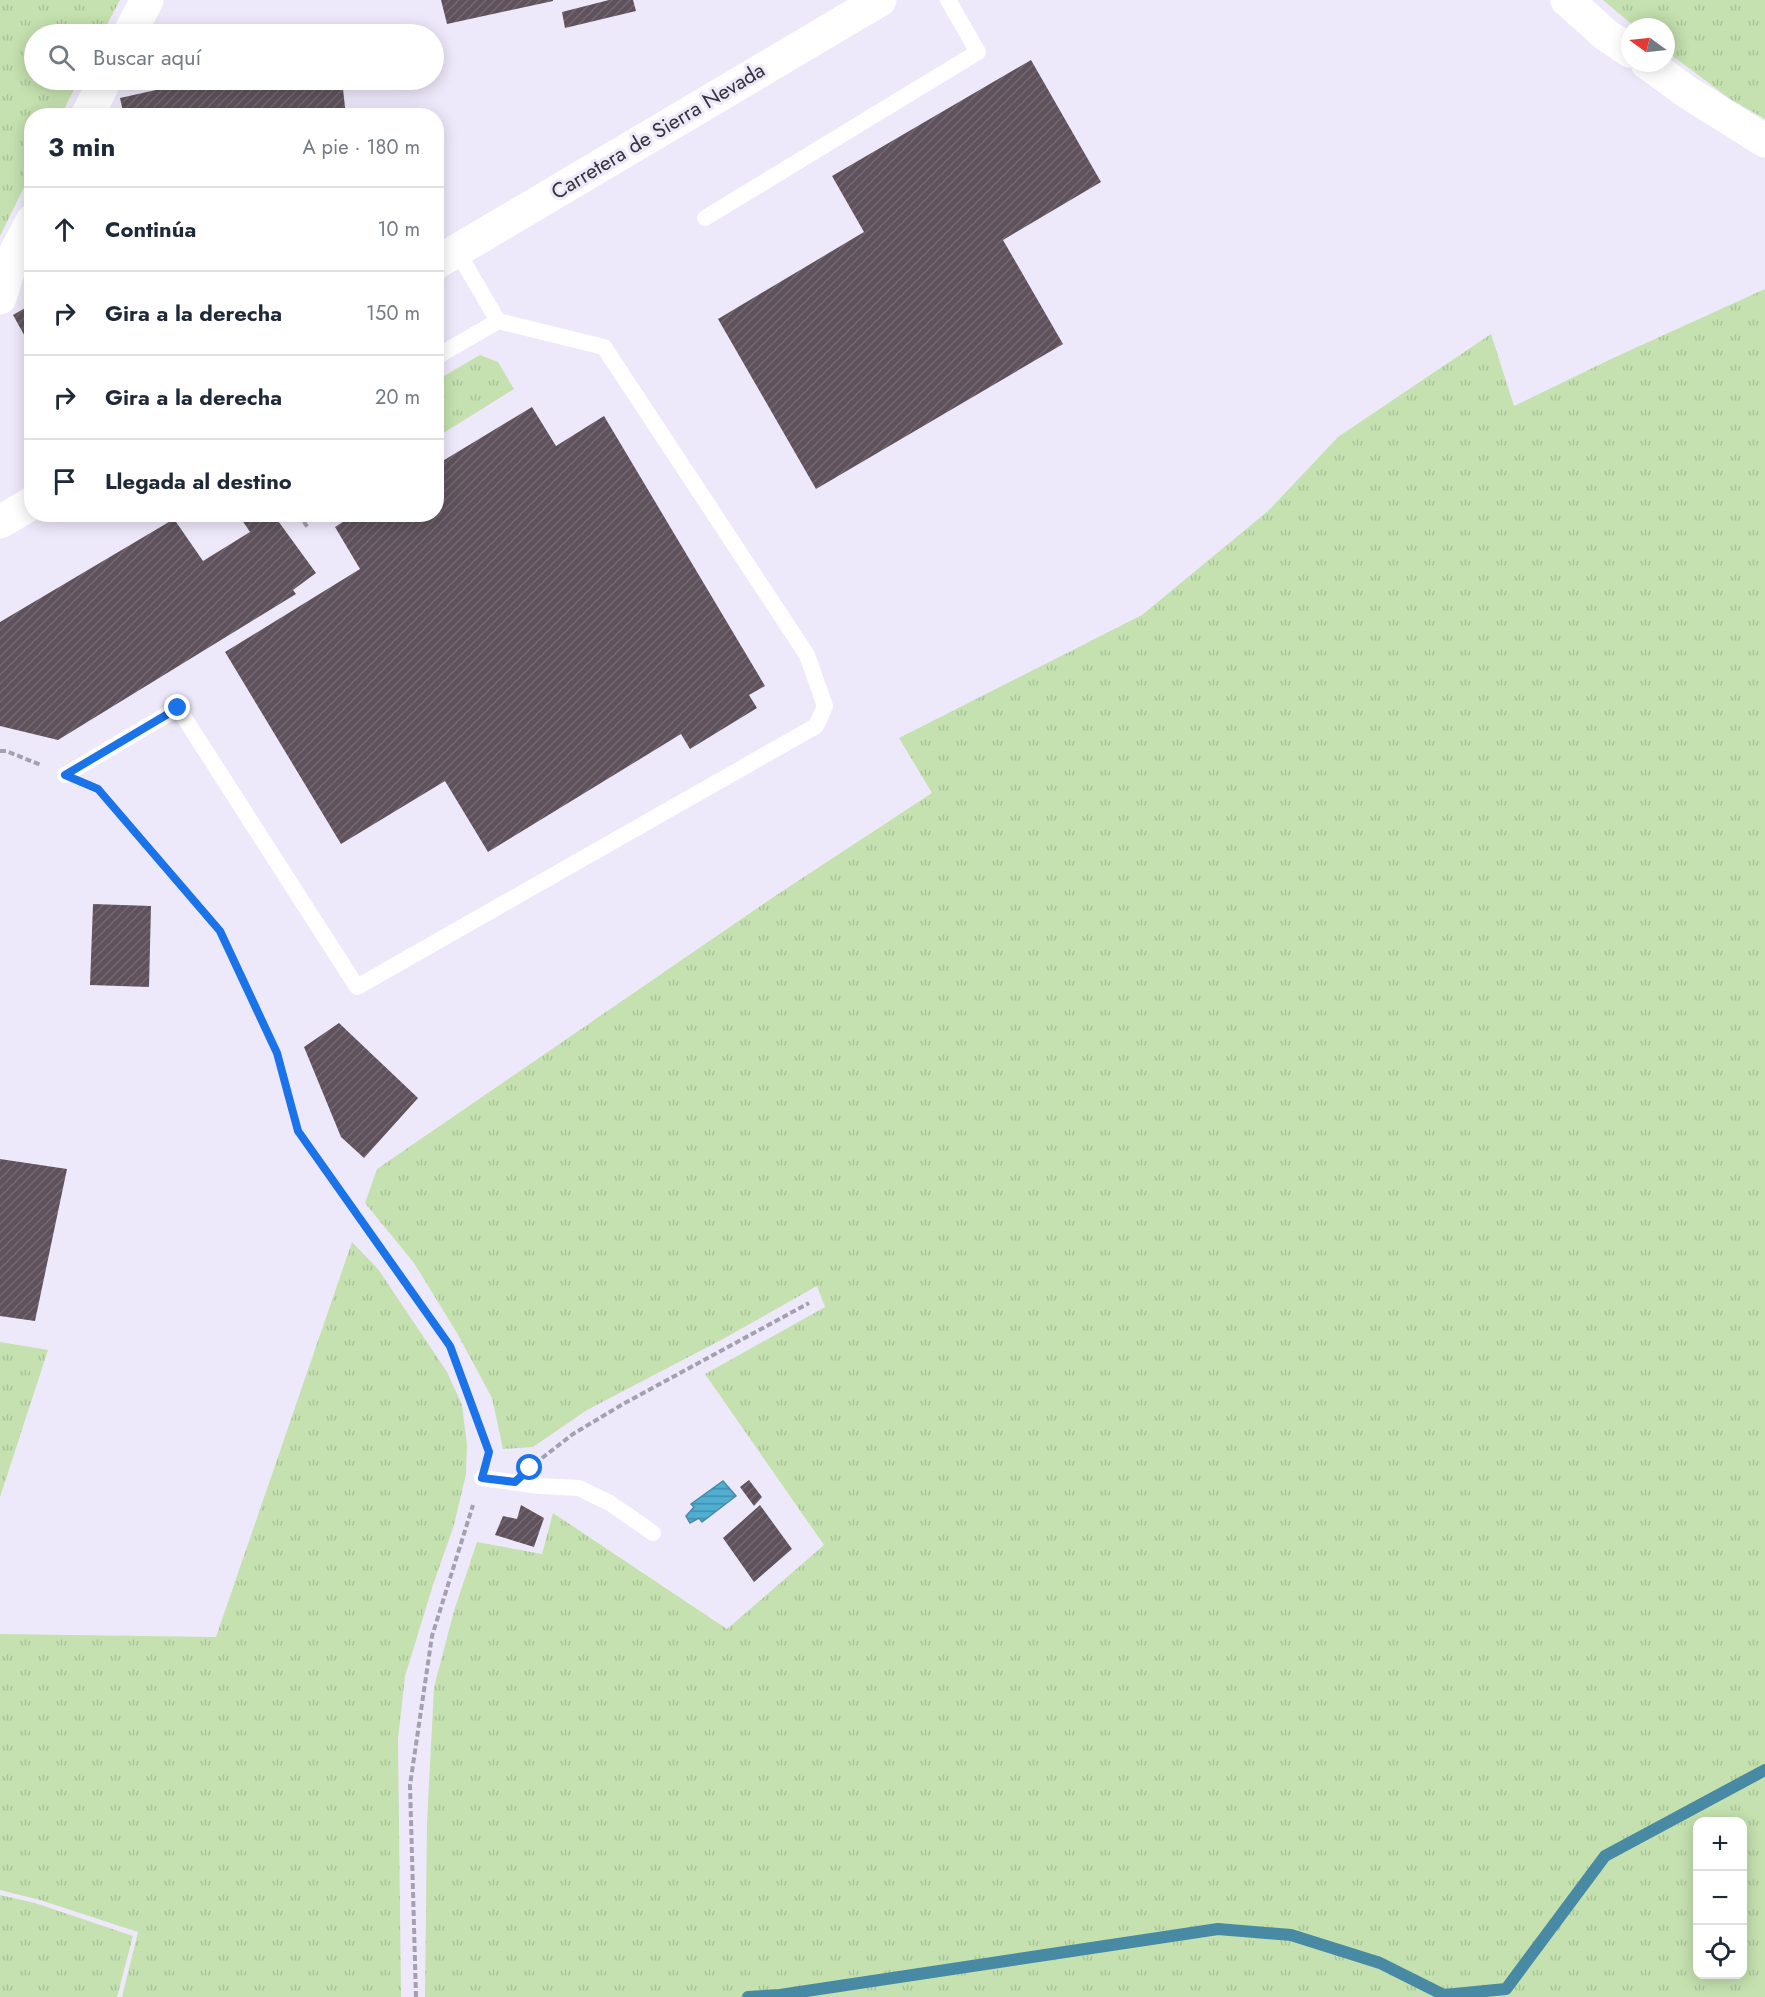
<!DOCTYPE html>
<html lang="es">
<meta charset="utf-8">
<style>
body{margin:0;font-family:Jost,sans-serif;background:#f2f2f3;color:#1f2937}
.controls{position:absolute;right:18px;bottom:18px;display:grid;overflow:hidden;border-radius:12px;box-shadow:0 3px 15px #0003}
.controls button{width:54px;height:54px;display:grid;place-items:center;padding:0;border:0;border-bottom:2px solid #e0e1e3;background:#fff;color:#1f2937;font:30px sans-serif}
.compass{position:absolute;left:1621px;top:18px;width:54px;height:54px;border-radius:50%;background:#fff;box-shadow:0 3px 15px #0003;rotate:285deg}
.stop{position:absolute;width:18px;height:18px;margin:-14px;border:4px solid #1a73e8;border-radius:50%;background:#fff}
.stop.end{background:#1a73e8;border-color:#fff;box-shadow:0 2px 6px #0008}
.list{margin:0;padding:0;list-style:none}
h2{display:flex;justify-content:space-between;align-items:center;height:78px;margin:0;padding:0 24px;font-size:26px}
h2 small{font-size:20px;font-weight:400;color:#747a83}
.list li{display:grid;grid-template-columns:39px 1fr auto;gap:18px;align-items:center;box-sizing:border-box;height:84px;padding:0 24px;border-top:2px solid #e0e1e3}
.list b{display:block;font-size:22px;white-space:nowrap}
.list em{font-size:20px;font-style:normal;color:#747a83}
.icon{flex:none;width:33px;height:33px;fill:none;stroke:currentColor;stroke-width:2;stroke-linecap:round;stroke-linejoin:round}
.map{position:relative;flex:none;width:1765px;height:1997px;overflow:hidden}
.search{position:absolute;background:#fff;box-shadow:0 3px 15px #0003;left:24px;top:24px;width:420px;height:66px;display:flex;align-items:center;gap:15px;box-sizing:border-box;padding:0 21px;border-radius:33px;color:#747a83;font-size:22px}
.panel{position:absolute;background:#fff;box-shadow:0 3px 15px #0003;left:24px;top:108px;width:420px;height:414px;border-radius:24px}
.map>svg:first-child{display:block}
</style>
<div class="map">
<svg width="1765" height="1997" viewBox="0 0 1765 1997">
<defs>
<pattern id="grass-tufts" width="24" height="20" patternUnits="userSpaceOnUse" patternTransform="scale(1.5)"><rect width="24" height="20" fill="#c4e1af"/><path d="M3 7l-1-3M5 7V3M7 7l1-3M15 17l-1-3M17 17v-4M19 17l1-3" fill="none" stroke="#a9c297"/></pattern>
<pattern id="water-rules" width="6" height="5" patternUnits="userSpaceOnUse" patternTransform="scale(1.5)"><rect width="6" height="5" fill="#4faed2"/><path d="M0 2.5h6" fill="none" stroke="#428eab"/></pattern>
<pattern id="building-hatch" width="6" height="6" patternUnits="userSpaceOnUse" patternTransform="scale(1.5)"><rect width="6" height="6" fill="#5f525c"/><path d="M-1 1l2-2M0 6l6-6M5 7l2-2" fill="none" stroke="#736871"/></pattern>
</defs>
<rect width="100%" height="100%" fill="#eee9fa"/>
<path fill="url(#grass-tufts)" fill-rule="evenodd" d="M0 0H120L102 34H34V80H79L61 115 32 116 31 173 0 236Z
M1603 0H1765V119L1730 99 1666 51V27H1635Z
M1765 289V1997H425L427 1823 434 1687 454 1611 477 1542 542 1554 553 1513 727 1629 824 1545 705 1374 825 1307 817 1286 723 1339 587 1410 533 1447 503 1449 492 1398 457 1333 414 1263 365 1203 377 1169 778 894 932 793 899 738 1142 615 1268 511 1338 437 1491 334 1514 406 1611 359ZM1698 1822H1742V1974H1698Z
M480 355 498 362 514 389 437 437V380Z
M352 1242 378 1269 447 1372 462 1405 467 1445 466 1474 454 1525 433 1585 405 1676 398 1739 401 1997H122L138 1932 40 1900 0 1890V1634L216 1637Z
M0 1342 48 1350 0 1497Z
M0 1895 35 1903 133 1936 117 1997H0Z"/>
<path fill="url(#water-rules)" stroke="#4889a4" stroke-width="1.5" d="M723 1481 736 1496 702 1522 699 1518 690 1523 686 1516 694 1507 691 1504Z"/>
<g fill="none" stroke-linecap="round" stroke-linejoin="round">
<path stroke="#4889a4" stroke-width="12" d="M748 1997 780 1995 1218 1929 1291 1935 1380 1963 1444 1995 1506 1989 1605 1856 1765 1770"/>
</g>
<path fill="url(#building-hatch)" d="M441 0H553V1L447 24Z
M609 0H633L636 11 565 28 562 12Z
M1031 60 1101 182 1003 240 1063 344 816 489 718 319 864 232 832 176Z
M201 80H342L346 116H124L120 98Z
M32 304V349L13 315Z
M532 407 556 446 604 416 765 686 749 695 757 708 690 749 681 734 488 852 445 781 341 844 225 652 360 569 335 527 355 514H436V465Z
M238 514H273L316 573 293 590 296 594 58 740 0 726V622L174 519 203 561 250 532Z
M93 904 151 906 149 987 90 985Z
M339 1023 418 1098 364 1158 341 1137 304 1047Z
M0 1159 67 1169 35 1321 0 1316Z
M749 1480 762 1497 754 1506 740 1487Z
M521 1505 544 1518 534 1547 495 1535 503 1516 517 1519Z
M760 1505 792 1549 754 1582 723 1538Z"/>
<g fill="none" stroke-linecap="round" stroke-linejoin="round">
<path stroke="#a4a0ad" stroke-width="4" stroke-dasharray="6 3" stroke-linecap="butt" d="M299 514 308 528
M0 751H6L41 765
M98 789 220 931 277 1053 298 1131 450 1346 489 1452
M542 1458 573 1434 623 1404 809 1303
M416 1997 410 1785 432 1636 473 1505"/>
<path stroke="#fff" stroke-width="16" d="M705 218 978 52 948 0
M436 357 498 321
M65 775 178 708 357 987 816 726 825 706 807 655 604 347 498 321 457 251
M482 1478 540 1486 579 1488 610 1503 653 1533"/>
<path stroke="#fff" stroke-width="33" d="M1567 0 1606 35 1630 51
M129 34 147 0
M1647 63 1687 92 1765 141
M87 116 105 80
M0 298 12 259 32 221"/>
<path stroke="#fff" stroke-width="33" d="M436 263 880 0
M0 522 32 503"/>
</g>
<g fill="none" stroke-linecap="round" stroke-linejoin="round">
<path stroke="#1a73e8" stroke-width="8" d="M178 708 65 775 98 789 220 931 277 1053 298 1131 450 1346 489 1452 482 1478 515 1482 530 1468"/>
</g>
<g text-anchor="middle" dominant-baseline="central" stroke-width="6" stroke-linejoin="round" paint-order="stroke">
<g font-size="21" fill="#36343a" stroke="#eee9fa">
<text transform="translate(658 131) rotate(-31)">Carretera de Sierra Nevada</text>
</g>
</g>
</svg>
<div class="controls">
<button>+</button>
<button>−</button>
<button><svg class="icon" aria-label="locate" viewBox="0 0 24 24"><circle cx="12" cy="12" r="6"/><path d="M12 2v4M12 18v4M2 12h4M18 12h4"/></svg></button>
</div>
<svg class="compass" viewBox="-18 -18 36 36"><path d="M0-13l5 13h-10z" fill="#e53935"/><path d="M0 13l5-13h-10z" fill="#747a83"/></svg>
<div class="stop" style="left:530px;top:1468px"></div>
<div class="stop end" style="left:178px;top:708px"></div>
<div class="search"><svg class="icon" aria-label="search" viewBox="0 0 24 24"><circle cx="10" cy="10" r="6"/><path d="M15 15l6 6"/></svg>Buscar aquí</div>
<section class="panel">
<h2>3 min<small>A pie · 180 m</small></h2>
<ul class="list">
<li><svg class="icon" aria-label="ahead" viewBox="0 0 24 24"><path d="M12 20V5M6 11l6-6 6 6"/></svg><div><b>Continúa</b></div><em>10 m</em></li>
<li><svg class="icon" aria-label="right" viewBox="0 0 24 24"><path d="M7 20v-9h11M14 6l5 5-5 5"/></svg><div><b>Gira a la derecha</b></div><em>150 m</em></li>
<li><svg class="icon" aria-label="right" viewBox="0 0 24 24"><path d="M7 20v-9h11M14 6l5 5-5 5"/></svg><div><b>Gira a la derecha</b></div><em>20 m</em></li>
<li><svg class="icon" aria-label="arrive" viewBox="0 0 24 24"><path d="M6 21V4h12l-3 4 3 4H6"/></svg><div><b>Llegada al destino</b></div></li>
</ul>
</section>
</div>
